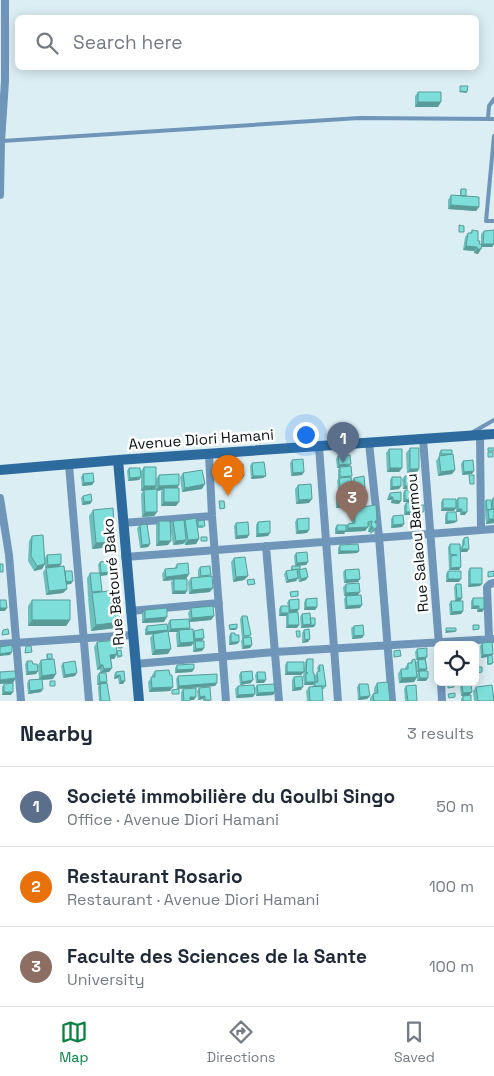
<!DOCTYPE html>
<meta charset="utf-8">
<style>
body{margin:0;font-family:"Space Grotesk",sans-serif;background:#f2f2f3;color:#1f2937}
.controls{position:absolute;right:15px;bottom:15px;display:grid;overflow:hidden;border-radius:8px;box-shadow:0 2px 12px #0003}
.controls button{width:45px;height:45px;display:grid;place-items:center;padding:0;border:0;border-bottom:1px solid #e0e1e3;background:#fff;color:#1f2937;font:25px sans-serif}
.you{position:absolute;left:305px;top:434px;width:18px;height:18px;margin:-12px;border:4px solid #fff;border-radius:50%;background:#1a73e8;box-shadow:0 0 0 8px #1a73e833}
.badge{display:grid;place-items:center;width:32px;height:32px;border-radius:50%;background:#0b8043;color:#fff;font-size:16px;font-weight:700}
.pin{position:absolute;translate:-50% -41px;filter:drop-shadow(0 1px 2px #0008)}
.pin::after{content:'';position:absolute;top:26px;width:18px;height:15px;background:inherit;clip-path:polygon(0 0,100% 0,50% 100%)}
.list{margin:0;padding:0;list-style:none}
h2{display:flex;justify-content:space-between;align-items:center;height:65px;margin:0;padding:0 20px;font-size:21px}
h2 small{font-size:16px;font-weight:400;color:#747a83}
.list li{display:grid;grid-template-columns:32px 1fr auto;gap:15px;align-items:center;box-sizing:border-box;height:80px;padding:0 20px;border-top:1px solid #e0e1e3}
.list b{display:block;font-size:19px;white-space:nowrap}
.list p{margin:0;font-size:16px;white-space:nowrap;color:#747a83}
.list em{font-size:16px;font-style:normal;color:#747a83}
.icon{flex:none;width:28px;height:28px;fill:none;stroke:currentColor;stroke-width:2;stroke-linecap:round;stroke-linejoin:round}
.map{position:relative;flex:none;width:494px;height:701px;overflow:hidden}
.search{position:absolute;background:#fff;box-shadow:0 2px 12px #0003;left:15px;right:15px;top:15px;height:55px;display:flex;align-items:center;gap:12px;box-sizing:border-box;padding:0 18px;border-radius:8px;color:#747a83;font-size:19px}
.sheet{height:305px;background:#fff}
nav{display:flex;justify-content:space-around;align-items:center;box-sizing:border-box;height:70px;border-top:1px solid #e0e1e3;background:#fff;font-size:14px;color:#747a83}
nav a{display:grid;justify-items:center;gap:2px}
nav .on{color:#0b8043}
.map>svg:first-child{display:block}
</style>
<div class="map">
<svg width="494" height="701" viewBox="0 0 494 701">
<rect width="100%" height="100%" fill="#dbeef4"/>
<g fill="none" stroke-linecap="round" stroke-linejoin="round">
<path stroke="#6f95b9" stroke-width="4" d="M488 119 489 106 494 99
M494 136 486 221H494
M2 141 359 118 494 119
M473 432 494 420"/>
<path stroke="#6f95b9" stroke-width="8" d="M0 195 1 142 5 81V0
M480 435 481 530
M423 439 439 645
M369 443 379 537 392 701
M319 447 338 701
M209 454 212 516 226 701
M69 465 89 701
M0 498 9 555 21 701
M123 523 212 516
M266 546 279 701
M125 557 494 529
M130 611 219 603
M489 639 487 587 490 584 494 583
M0 644 132 635
M135 664 275 652 494 639
M441 682 442 701"/>
<path stroke="#2d6b9e" stroke-width="10" d="M118 460 139 701
M0 470 118 460 494 434"/>
</g>
<path fill="#6cbfbb" d="M418 92 438 107H415V96Z
M461 189 466 196 479 207 476 211 448 209V200L451 195 460 196V191Z
M472 230 479 244H481V234L484 231 494 244 492 247H482L481 249 478 254 474 253V251L463 250 465 237 468 233H470Z
M410 448 416 474H407L406 453Z
M389 449 402 468 399 472H387L386 453Z
M441 450 452 454 455 470 452 474 438 476 436 461 439 457V453Z
M338 456 349 467 352 486 350 489 338 490 337 481 338 479V470L339 468H337L336 459Z
M292 460 302 475 291 476 290 463Z
M463 461 472 474 462 475 461 464Z
M252 463 266 476 263 478 251 479 250 466Z
M232 465 242 479H230V468Z
M144 467 156 479 159 475 178 488 176 506H161V492L162 490 157 491V512L154 516 142 517 141 494 143 491H141V471Z
M129 468 141 477 139 480 128 481 127 471Z
M183 473 202 489 182 492 180 477Z
M83 474 94 482 92 485 82 486 81 477Z
M405 476 411 489H403L402 479Z
M392 477 401 486 399 489 390 490V480Z
M354 478 363 491 357 492 363 506H353V495L355 492 354 493 352 481Z
M298 485 309 503 296 504 295 489Z
M405 490 414 499 412 502H403V493Z
M390 493 399 504 391 503V500H387L388 496Z
M338 495 351 505 349 507 336 508V498Z
M83 496 92 501 90 504 82 505 81 498Z
M458 498 465 515H460V512H456V501Z
M493 498 494 509H492H494V523L486 524 485 514 486 513H485L484 503 486 500 491 505 492 499Z
M443 499 456 508 454 511H441V502Z
M406 503 415 507 416 505 424 511 422 514H414V513L413 515H404V506Z
M354 508 377 521 376 523 374 531 370 534V532H368L369 526 365 531 345 532 344 534H335V528L337 525H346L348 524 352 523 351 513Z
M93 510 111 547 92 549 89 516Z
M447 512 457 521 454 523 445 524V515Z
M393 516 404 524 402 527 391 528V519Z
M297 519 309 530 307 533 296 534 295 522Z
M185 520 197 527V522L198 521 204 528H197L199 539 196 544 185 545 184 542 183 544 173 545 170 527 168 545 156 546V525L159 521 170 525 173 521 184 522Z
M258 522 268 536 256 537V525Z
M236 523 249 535 247 538 235 539 234 526Z
M140 525 150 544 148 547 140 548 137 528Z
M32 536 45 564 42 569 34 571 28 561 29 541Z
M464 538 467 552H460L459 570H449L448 547 450 544 460 548 462 546V541Z
M340 545 359 551 357 553 338 554V548Z
M296 553 308 562 306 565 295 566 294 556Z
M47 555 61 564 60 566 65 573V571L71 584H66L67 589 63 593 46 595 43 572 46 568 52 567 45 568V558Z
M234 558 248 576 244 580 233 582 231 562Z
M100 562 109 572 107 575 100 576 101 592 116 628 91 631 88 598 89 597H88L87 578 90 573H99L98 565Z
M177 564 189 574 186 579 187 591 185 594H172L171 582 173 580 163 581 162 574 165 569H174Z
M292 566 300 569 306 580 299 582 298 578 296 581 286 583 284 574 286 571 291 570V568Z
M200 567 210 576V592L189 594 188 582 191 578 198 577V570Z
M470 568 480 586 468 587V571Z
M345 570 360 579 358 582 344 583 343 572Z
M448 571 459 582H446V574Z
M346 584 358 595 360 608 345 609 344 599 346 596H344L343 587Z
M456 584 462 598 460 601H455L454 587Z
M473 598 484 609 482 612H477V609H471V601Z
M306 599 317 607 315 610H304V602Z
M32 600 70 620 66 626H28V606Z
M289 600 299 609 297 612V628H286V616H279V609L281 606H288L287 603Z
M451 601 463 611 461 614 450 615 449 604Z
M191 608 214 616 211 620 190 622V628L189 629 193 631 202 641 204 648 202 651 193 652V644L195 642 191 646 177 647 176 634 177 632H169L168 654 152 655 150 638 153 634 145 635V629L147 626 166 632 168 631V623L170 620 189 619 188 613Z
M145 610 164 622 142 623V614Z
M302 614 310 618 315 625 314 627 301 628 300 617Z
M242 616 250 637 252 645 250 648 242 649 241 641 242 639 240 619Z
M354 626 364 635 362 638 352 639 351 628Z
M304 630 308 642 302 643V633Z
M231 633 235 635 239 642 237 644 229 645V636Z
M97 642 117 651 122 656 121 657 117 658V655L114 659H111L112 668 109 672 100 673V669L97 670 94 647Z
M482 643 493 654 492 655 493 663 491 665H487V657L481 658 480 646Z
M417 649 426 659 427 669 425 671 426 681H417V674L418 672H417L415 663 418 660H416L415 652Z
M47 654 53 679 42 680 41 692 28 694 27 683 29 680 39 679 38 665 41 660H47L46 656Z
M307 659 313 673V685H304L303 676 305 662Z
M412 660 417 677 414 682 399 683 398 674 401 669H405V668L408 663H410Z
M27 661 33 664 38 671 36 674 26 675 25 664Z
M287 662 301 675H285V665Z
M63 663 75 676 63 678 61 666Z
M177 665 194 669 192 672 175 673V668Z
M319 665 326 686 324 689H322L323 701H307L306 691 309 687 313 686V685L315 682V675L318 672 317 668Z
M124 671 123 684H119L118 678 114 679V675L116 672Z
M155 671 170 691 149 692 148 682 152 677V675Z
M241 672 251 683 240 685 239 675Z
M257 672 264 683H256L255 675Z
M99 673 107 682 106 683 110 701H99L98 687 99 685H97V676Z
M178 676 217 683 215 686 177 689 176 679Z
M294 677 301 690 292 691V680Z
M460 682H469L468 684 472 692 469 695 471 701H461V699L463 696H461L460 687 462 684H468H460Z
M377 683 390 701H370V698L373 694 374 693V688Z
M4 684 11 695H2V687Z
M359 684 370 696 367 699 358 700 357 687Z
M257 685 275 692 273 695 256 696 255 688Z
M238 686 253 697 236 698 235 689Z
M406 686 417 701H405L404 689Z
M476 687 494 701H474L473 691Z
M199 688 211 700 210 701H203V699L198 700 197 691Z
M183 689 194 700H190V701H181V692Z"/>
<path fill="#589b99" d="M460 91 467 92 466 93 459 92Z
M418 102H441L438 107H415Z
M451 205 479 207 476 211 448 209Z
M483 244H494L492 247H481Z
M466 246 477 247 474 251 463 250Z
M477 249H481L478 254 474 253Z
M351 464 348 467 337 468 339 465Z
M390 468H402L399 472H387Z
M410 469H419L416 474H407Z
M455 470 452 474 438 476 441 472Z
M474 471 472 474 462 475 464 472Z
M304 472 302 475 291 476 293 473Z
M232 476H244L242 479H230Z
M253 476H266L263 478 251 479Z
M141 477 139 480 128 481 130 478Z
M94 482 92 485 82 486 84 483Z
M205 484 202 489 182 492 185 488Z
M179 485 176 490 164 488 162 490 156 491 159 486Z
M144 486H156L153 491 144 490 143 491H141Z
M352 486 350 489 338 490 340 487Z
M401 486 399 489 390 490 392 487Z
M405 486H413L411 489H403Z
M365 488 363 491 354 493 356 490Z
M390 497H393L391 500H387Z
M312 499 309 503 296 504 299 500Z
M414 499 412 502H403L405 500Z
M393 500 401 501 399 504 391 503Z
M92 501 90 504 82 505 84 502Z
M164 502H179L176 506H161Z
M355 503H365L363 506H353Z
M338 505H351L349 507 336 508Z
M443 508H456L454 511H441Z
M458 509H462L460 512H456Z
M424 511 422 514H414L416 512Z
M145 512H157L154 516 142 517Z
M406 512H415L413 515H404Z
M462 512H467L465 515H460Z
M489 519H494V523L486 524Z
M447 521H457L454 523 445 524Z
M404 524 402 527 391 528 393 525Z
M368 527 365 531 345 532 344 534H335L337 531H346L348 528Z
M371 527H373L370 532H368Z
M377 527 374 531 370 534 373 530Z
M309 530 307 533 296 534 298 531Z
M270 533 268 536 256 537 258 534Z
M249 535 247 538 235 539 237 536Z
M199 539 196 544 185 545 188 540Z
M186 540 183 544 173 545 176 541Z
M159 541H171L168 545 156 546Z
M115 542 111 547 92 549 96 543Z
M150 544 148 547 140 548 142 545Z
M462 549H469L467 552H460Z
M340 551H359L357 553 338 554Z
M308 562 306 565 295 566 297 563Z
M45 564 42 569 34 571 37 566Z
M61 564 59 567 45 568 48 565Z
M461 567 459 570H449L451 568Z
M109 572 107 575 99 576 101 573Z
M189 574 186 579 163 581 166 577Z
M248 576 244 580 233 582 236 577Z
M308 577 306 580 299 582 301 579Z
M298 578 296 581 286 583 288 580Z
M360 579 358 582 344 583 346 580Z
M448 579H461L459 582H446Z
M73 581 71 584 64 585 66 582Z
M470 584H482L480 586 468 587Z
M213 588 210 592 189 594 192 590Z
M67 589 63 593 46 595 49 591Z
M174 591H187L185 594H172Z
M360 592 358 595 344 596 346 593Z
M457 598H462L460 601H455Z
M362 605 360 608 345 609 347 606Z
M473 606H479L477 609H471Z
M306 607H317L315 610H304Z
M0 608H7L5 611H0Z
M299 609 297 612 288 613 290 610Z
M479 609H484L482 612H477Z
M463 611 461 614 450 615 452 612Z
M281 613H288L286 616H279Z
M214 616 211 620 189 622 192 618Z
M167 617 164 622 142 623 145 619Z
M32 620H70L66 626H28Z
M120 622 116 628 91 631 96 625Z
M311 624 315 625 314 627 301 628 303 625Z
M288 625H299L297 628H286Z
M190 628 188 631 179 630 178 632H168L171 629Z
M237 628 236 630H229L230 629Z
M168 630 166 633 145 635 147 632Z
M446 631H456L455 632 445 633Z
M364 635 362 638 352 639 354 636Z
M204 638 202 641 194 642 191 646 177 647 180 643 193 642 195 639Z
M310 639 308 642 302 643 305 640Z
M231 642H239L237 644 229 645Z
M252 645 250 648 242 649 244 646Z
M204 648 202 651 193 652 196 649Z
M171 649 168 654 152 655 155 650Z
M12 652 10 655 0 656V654Z
M117 654 114 659H107L110 655Z
M493 654 491 657 488 656 487 657 481 658 483 655Z
M427 657 425 660H416L418 658Z
M100 665H103L100 669 97 670Z
M112 668 109 672 100 673 104 669Z
M194 669 192 672 175 673 177 670Z
M419 669H427L424 672H417Z
M38 671 36 674 26 675 28 672Z
M287 672H304L301 675H285Z
M77 673 75 676 63 678 65 675Z
M56 674 53 679 39 680 42 676Z
M120 675 118 678 114 679 116 676Z
M417 677 414 682 399 683 402 678Z
M16 678 13 683 0 684V680Z
M420 678H428L426 681H417Z
M253 680 251 683 240 685 242 682Z
M258 680H266L264 683H256Z
M121 681H125L123 684H119Z
M100 682H107L105 685 100 684 99 685H97Z
M306 682H315L313 685H304Z
M461 682H469L468 684H460Z
M217 683 215 686 177 689 179 686Z
M173 687 170 691 149 692 152 688Z
M303 687 301 690 292 691 295 688Z
M43 689 41 692 28 694 30 691Z
M4 692H13L11 695H2Z
M275 692 273 695 256 696 258 693Z
M472 692 469 695 461 696 463 693Z
M255 694 253 697 236 698 238 695Z
M205 696 203 699 198 700 200 697Z
M370 696 367 699 358 700 360 697Z
M190 697H196L194 700H188Z"/>
<path fill="#7ddeda" stroke="#589b99" d="M460 86H468L467 92 460 91Z
M418 92H441V102H418Z
M461 189H466V196H461Z
M451 195 479 197V207L451 205Z
M459 225 464 226V232H459Z
M472 230 478 231V241H480L479 244H482L481 249H477V247L466 246 468 233H472Z
M494 230V244H483L484 231Z
M410 448H419V469H410Z
M488 448H494V451H488Z
M389 449H402V468H390Z
M441 450H452V454H441Z
M488 452H493V457H488Z
M453 454 455 470 441 472 439 456Z
M350 455 351 464 339 465 338 456Z
M303 459 304 472 293 473 292 460Z
M473 460 474 471 464 472 463 461Z
M264 462 266 476H253L252 463Z
M243 464 244 476H232V465Z
M351 466 352 476 340 477V467Z
M144 467H156V486H144Z
M129 468H140L141 477 130 478Z
M202 470 205 484 185 488 183 473Z
M93 473 94 482 84 483 83 474Z
M179 474V485L159 486V475Z
M469 475H474V484H470Z
M364 476 365 488 356 490 354 478Z
M405 476H413V486H405Z
M351 477 352 486 340 487 339 478Z
M392 477H401V486L392 487Z
M311 484 312 499 299 500 298 485Z
M164 488H179V502H164Z
M157 489V512H145L144 490Z
M405 490H414V499L405 500Z
M355 492H364L365 503H355Z
M401 492V501L393 500V497H390V493Z
M91 494 92 501 84 502 83 496Z
M351 494V505H338V495Z
M458 498H467V512H462V509H458Z
M493 498H494V507H492Z
M443 499H456V508H443Z
M486 500H491L492 509 487 510Z
M219 501H224L225 508 220 509Z
M415 502V512H406V503Z
M376 505 377 521H375V523H377V527L373 530V527H371L372 521 368 522V527L348 528V524L355 523 354 508Z
M416 505H424V511L416 512Z
M113 508 115 542 96 543 93 510Z
M494 509V519H489L488 510Z
M447 512H456L457 521H447Z
M403 515 404 524 393 525V516Z
M196 518 199 539 188 540 185 520Z
M309 518V530L298 531 297 519Z
M184 520 186 540 176 541 173 521Z
M204 520 205 526H198V521Z
M159 521H170L171 541H159Z
M270 521V533L258 534V522Z
M248 522 249 535 237 536 236 523Z
M147 524 150 544 142 545 140 525Z
M337 525H346V531H337Z
M43 535 45 564 37 566 31 556 32 536Z
M201 537H207V541H201Z
M468 537 469 549H462V546L464 545V538Z
M358 544 359 551H340V545Z
M450 544H460L461 567 451 568V556L457 555 450 554Z
M307 552 308 562 297 563 296 553Z
M61 554V564L48 565 47 555Z
M245 557 248 576 236 577 234 558Z
M107 561 109 572 101 573 100 562Z
M188 563 189 574 166 577 165 569 177 568V564Z
M0 564H3V572H0Z
M64 566 67 589 49 591 46 568Z
M210 566 211 575 201 576 200 567Z
M292 566H300V569L292 570Z
M306 568 308 577 301 579 299 570Z
M470 568H482V584H470Z
M297 569 298 578 288 580 286 571Z
M359 569 360 579 346 580 345 570Z
M65 571H72L73 581 66 582Z
M448 571H461V579H448Z
M494 571V576L488 577V572Z
M90 573H100L102 591 92 592Z
M212 576 213 588 192 590 191 578Z
M174 579H187V591H174Z
M254 579 255 584 248 585 247 580Z
M359 583 360 592 346 593V584Z
M456 584H461L462 598H457Z
M117 590 120 622 96 625 92 593Z
M298 591V596L291 597 290 592Z
M361 595 362 605 347 606 346 596Z
M317 598V607H306V599Z
M473 598H484V609H479V606H473Z
M299 599V609L290 610 289 600Z
M0 600H6L7 608H0Z
M32 600H70V620H32Z
M451 601H463V611L452 612Z
M213 606 214 616 192 618 191 608Z
M281 606H289V613L298 612 299 625H288V613H281Z
M167 608V617L145 619V610Z
M310 613 311 624 303 625 302 614Z
M242 616H247L251 635 244 636Z
M310 618H315V625H310L311 624Z
M189 619 190 628 171 629 170 620Z
M167 624 168 630 147 632V626Z
M237 624V628L230 629 229 625Z
M363 625 364 635 354 636V626Z
M473 625H479V629L473 630Z
M446 628H456V631H446Z
M8 629 9 634 2 635 3 630Z
M193 629 194 642 180 643 179 630Z
M203 629 204 638 195 639 194 631Z
M309 629 310 639 305 640 304 630Z
M168 631 171 649 155 650 153 634Z
M296 631H300V637H297Z
M231 633H235V635H239V642H231Z
M251 637 252 645 244 646 243 638Z
M116 640 117 654 110 655 112 668 104 669 103 665H100L97 642Z
M195 641H204V648L196 649Z
M121 642 122 648H118V643Z
M492 642 493 654 483 655 482 643Z
M12 645V652L0 654V647Z
M26 646H31L32 652 25 653Z
M427 648V657L418 658 417 649Z
M121 650 122 656H118L117 651Z
M400 650 401 656 394 657V651Z
M47 654H52V659H48Z
M492 655 493 663 488 664V656Z
M54 659 56 674 42 676 41 660Z
M307 659H313V673H314L315 682H306V673H308L306 672Z
M415 659 417 677 402 678 401 669H408V663H412V660Z
M425 659 427 669H419L418 660Z
M27 661H32L33 664H37L38 671 28 672Z
M75 661 77 673 65 675 63 663Z
M287 662H304V672H287Z
M194 664V669L177 670V665Z
M319 665H323L326 686H315V682H318L317 672 320 671Z
M475 667H482V672L476 673Z
M169 670 170 675H172L173 687 152 688 151 677H155V671Z
M15 671 16 678 0 680V672Z
M124 671 125 681H121L120 675 116 676V672Z
M252 671 253 680 242 682 241 672Z
M419 671H428V678H420Z
M257 672H265L266 680H258Z
M99 673H106L107 682H100Z
M217 674V683L179 686 178 676Z
M302 676 303 687 295 688 294 677Z
M42 679 43 689 30 691 29 680Z
M50 681H55V686H50Z
M388 682 390 701H374L373 694 378 693 377 683Z
M13 683V692H4V684Z
M107 683 110 701H101L100 684Z
M448 683H454V687L448 688Z
M471 683 472 692 463 693 462 684Z
M274 684 275 692 258 693 257 685Z
M359 684H368L370 696 360 697Z
M254 685 255 694 238 695V686Z
M416 685 417 701H408L406 686Z
M492 685 494 701H478L476 687Z
M322 686 323 701H310L309 687Z
M210 687 211 700H205V696L200 697 199 688Z
M196 688V697H190V701H184L183 689Z
M179 689V694H172V690Z
M455 693V697L449 698 448 694Z
M471 695V701H463V696Z"/>
<g text-anchor="middle" dominant-baseline="central" stroke-width="5" stroke-linejoin="round" paint-order="stroke">
<g font-size="15" fill="#0c1315" stroke="#fff">
<text transform="translate(201 439) rotate(-4)">Avenue Diori Hamani</text>
<text transform="translate(417 543) rotate(-95)">Rue Salaou Barmou</text>
<text transform="translate(113 582) rotate(-95)">Rue Batouré Bako</text>
</g>
</g>
</svg>
<div class="controls">
<button><svg class="icon" aria-label="locate" viewBox="0 0 24 24"><circle cx="12" cy="12" r="6"/><path d="M12 2v4M12 18v4M2 12h4M18 12h4"/></svg></button>
</div>
<div class="you"></div>
<div class="pin badge" style="left:343px;top:463px;background:#5c6f8a">1</div>
<div class="pin badge" style="left:228px;top:496px;background:#e8710a">2</div>
<div class="pin badge" style="left:352px;top:522px;background:#8d6e63">3</div>
<div class="search"><svg class="icon" aria-label="search" viewBox="0 0 24 24"><circle cx="10" cy="10" r="6"/><path d="M15 15l6 6"/></svg>Search here</div>
</div>
<section class="sheet">
<h2>Nearby<small>3 results</small></h2>
<ul class="list">
<li><span class="badge" style="background:#5c6f8a">1</span><div><b>Societé immobilière du Goulbi Singo</b><p>Office · Avenue Diori Hamani</p></div><em>50 m</em></li>
<li><span class="badge" style="background:#e8710a">2</span><div><b>Restaurant Rosario</b><p>Restaurant · Avenue Diori Hamani</p></div><em>100 m</em></li>
<li><span class="badge" style="background:#8d6e63">3</span><div><b>Faculte des Sciences de la Sante</b><p>University</p></div><em>100 m</em></li>
</ul>
</section>
<nav>
<a class="on"><svg class="icon" aria-label="map" viewBox="0 0 24 24"><path d="M3 6l6-2 6 2 6-2v14l-6 2-6-2-6 2zM9 4v14M15 6v14"/></svg>Map</a>
<a><svg class="icon" aria-label="directions" viewBox="0 0 24 24"><path d="M12 3l9 9-9 9-9-9zM9 14v-3h6M13 9l2 2-2 2"/></svg>Directions</a>
<a><svg class="icon" aria-label="saved" viewBox="0 0 24 24"><path d="M7 4h10v16l-5-4-5 4z"/></svg>Saved</a>
</nav>
